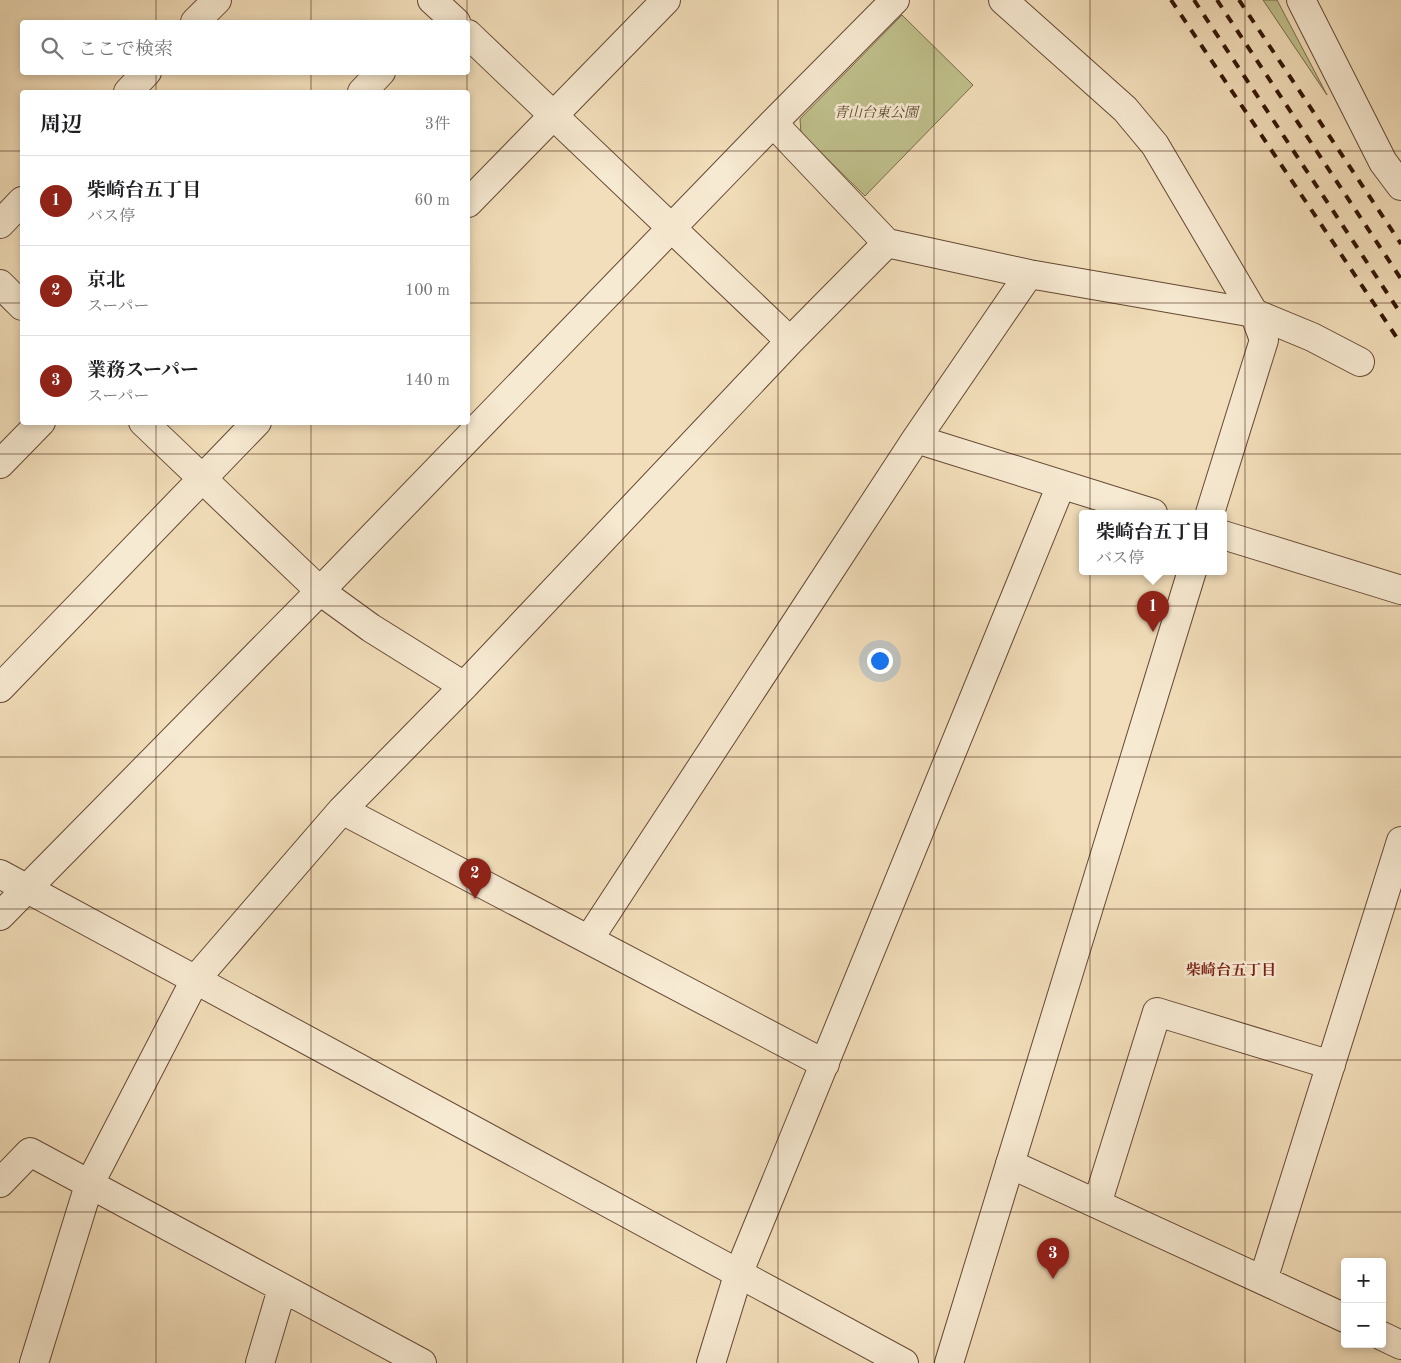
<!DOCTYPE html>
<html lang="ja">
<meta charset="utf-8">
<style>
body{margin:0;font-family:"Old Standard TT","Noto Serif JP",serif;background:#f2f2f2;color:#202124}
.controls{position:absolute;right:15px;bottom:15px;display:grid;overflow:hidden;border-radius:5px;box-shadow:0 2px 8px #0003}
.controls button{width:45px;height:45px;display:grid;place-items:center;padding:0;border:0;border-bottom:1px solid #e0e0e0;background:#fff;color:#202124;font:25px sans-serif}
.you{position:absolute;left:879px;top:660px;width:18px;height:18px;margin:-12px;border:4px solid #fff;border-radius:50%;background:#1a73e8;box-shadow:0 0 0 8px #1a73e833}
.badge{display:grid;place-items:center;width:32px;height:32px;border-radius:50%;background:#8f2418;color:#fff;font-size:16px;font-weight:700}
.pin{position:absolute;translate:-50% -41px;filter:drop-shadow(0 1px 2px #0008)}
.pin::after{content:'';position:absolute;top:26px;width:18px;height:15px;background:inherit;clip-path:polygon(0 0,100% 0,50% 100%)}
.popup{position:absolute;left:1079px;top:510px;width:148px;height:65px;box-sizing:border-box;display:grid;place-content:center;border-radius:5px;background:#fff;filter:drop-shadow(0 1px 4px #0005);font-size:16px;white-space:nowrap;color:#757577}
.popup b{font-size:19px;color:#202124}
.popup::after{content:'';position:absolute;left:50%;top:100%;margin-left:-10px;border:10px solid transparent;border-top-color:#fff}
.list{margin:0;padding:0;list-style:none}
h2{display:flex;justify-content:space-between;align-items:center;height:65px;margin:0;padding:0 20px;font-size:21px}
h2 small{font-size:16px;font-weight:400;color:#757577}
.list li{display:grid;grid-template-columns:32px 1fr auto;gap:15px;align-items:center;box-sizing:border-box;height:90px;padding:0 20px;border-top:1px solid #e0e0e0}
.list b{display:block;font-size:19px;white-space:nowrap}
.list p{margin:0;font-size:16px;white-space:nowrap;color:#757577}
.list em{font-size:16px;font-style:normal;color:#757577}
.icon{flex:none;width:28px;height:28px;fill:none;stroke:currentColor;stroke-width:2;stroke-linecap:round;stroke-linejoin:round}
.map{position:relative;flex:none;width:1401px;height:1363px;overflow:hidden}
.search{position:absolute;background:#fff;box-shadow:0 2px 8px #0003;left:20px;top:20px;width:450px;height:55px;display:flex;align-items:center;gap:12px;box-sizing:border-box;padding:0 18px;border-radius:5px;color:#757577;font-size:19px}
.panel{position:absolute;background:#fff;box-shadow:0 2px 8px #0003;left:20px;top:90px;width:450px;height:335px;border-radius:5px}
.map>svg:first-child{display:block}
</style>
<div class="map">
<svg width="1401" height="1363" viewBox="0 0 1401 1363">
<rect width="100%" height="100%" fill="#f2deba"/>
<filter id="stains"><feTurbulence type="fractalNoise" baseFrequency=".004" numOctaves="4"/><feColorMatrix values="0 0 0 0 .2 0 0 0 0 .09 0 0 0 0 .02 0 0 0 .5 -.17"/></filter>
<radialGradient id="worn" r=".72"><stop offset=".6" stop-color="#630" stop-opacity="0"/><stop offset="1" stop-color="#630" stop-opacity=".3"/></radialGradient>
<path fill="#bfc08c" stroke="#7a6b49" d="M1263 0H1277L1327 95Z
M902 15 973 85 865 196 801 133 800 119Z"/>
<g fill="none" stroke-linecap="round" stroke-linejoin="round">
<defs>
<path id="minor" d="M432 0 456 22
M1301 0 1383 162 1401 186
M195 22 217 0
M468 34 790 341
M128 92 147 72
M362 92 381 72
M773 123 887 243
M468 203 666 0
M0 224 22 201
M0 284 22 306
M143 422 320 591 371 628 464 686
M916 439 1153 513
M0 464 41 422
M1223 535 1401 590
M0 688 257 422
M342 810 825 1064
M0 916 320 591 773 123 895 0
M589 939 916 439 1029 274
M1010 1164 1345 1318
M0 1183 30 1152 422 1363
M1097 1204 1157 1012 1331 1065
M1263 1280 1401 841
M1382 1336 1401 1345
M34 1363 89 1185 195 980 342 810 464 686 790 341 887 243 1029 274 1254 313 1312 337 1360 362
M260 1363 282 1289
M711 1363 739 1272 1061 485"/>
<path id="tertiary" d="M1003 0 1125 109 1155 145 1254 313 1264 340 1210 513
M0 874 904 1363
M949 1363 1192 571"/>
</defs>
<use href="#minor" stroke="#654833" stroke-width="30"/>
<use href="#tertiary" stroke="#654833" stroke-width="30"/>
<use href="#minor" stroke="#f7ead2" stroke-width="28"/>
<use href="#tertiary" stroke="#f7ead2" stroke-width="28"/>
<path stroke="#361606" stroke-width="4" stroke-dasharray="9 9" stroke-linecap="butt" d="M1171 0 1401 344
M1194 0 1401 314
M1217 0 1401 279
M1239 0 1401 244"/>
</g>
<path fill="none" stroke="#361606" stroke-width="1" stroke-opacity="0.55" d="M156 0V22M311 0V22M467 0V22M623 0V1363M778 0V1363M934 0V1363M1090 0V1363M1245 0V1363M156 72V92M311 72V92M467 72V92M0 151H22M468 151H1401M0 303H22M468 303H1401M156 422V1363M311 422V1363M467 422V1363M0 454H1401M0 606H1401M0 757H1401M0 909H1401M0 1060H1401M0 1212H1401"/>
<g text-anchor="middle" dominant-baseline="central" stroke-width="5" stroke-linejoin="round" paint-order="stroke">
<g font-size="14" font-style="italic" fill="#5f492e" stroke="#f7ead2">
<text x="876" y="113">青山台東公園</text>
</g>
<g font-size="15" font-weight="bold" fill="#7a1f14" stroke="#f7ead2">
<text x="1231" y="971">柴崎台五丁目</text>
</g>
</g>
<rect width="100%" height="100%" filter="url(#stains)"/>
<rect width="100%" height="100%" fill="url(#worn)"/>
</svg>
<div class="controls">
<button>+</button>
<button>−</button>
</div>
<div class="you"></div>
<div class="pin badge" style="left:1153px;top:632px">1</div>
<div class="popup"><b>柴崎台五丁目</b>バス停</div>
<div class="pin badge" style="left:475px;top:899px">2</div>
<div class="pin badge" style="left:1053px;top:1279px">3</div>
<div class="search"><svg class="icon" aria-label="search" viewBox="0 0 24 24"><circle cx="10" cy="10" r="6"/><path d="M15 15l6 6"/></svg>ここで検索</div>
<section class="panel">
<h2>周辺<small>3件</small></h2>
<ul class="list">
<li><span class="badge">1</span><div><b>柴崎台五丁目</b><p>バス停</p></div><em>60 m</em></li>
<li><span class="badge">2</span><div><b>京北</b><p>スーパー</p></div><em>100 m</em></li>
<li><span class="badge">3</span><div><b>業務スーパー</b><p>スーパー</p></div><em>140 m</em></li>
</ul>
</section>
</div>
